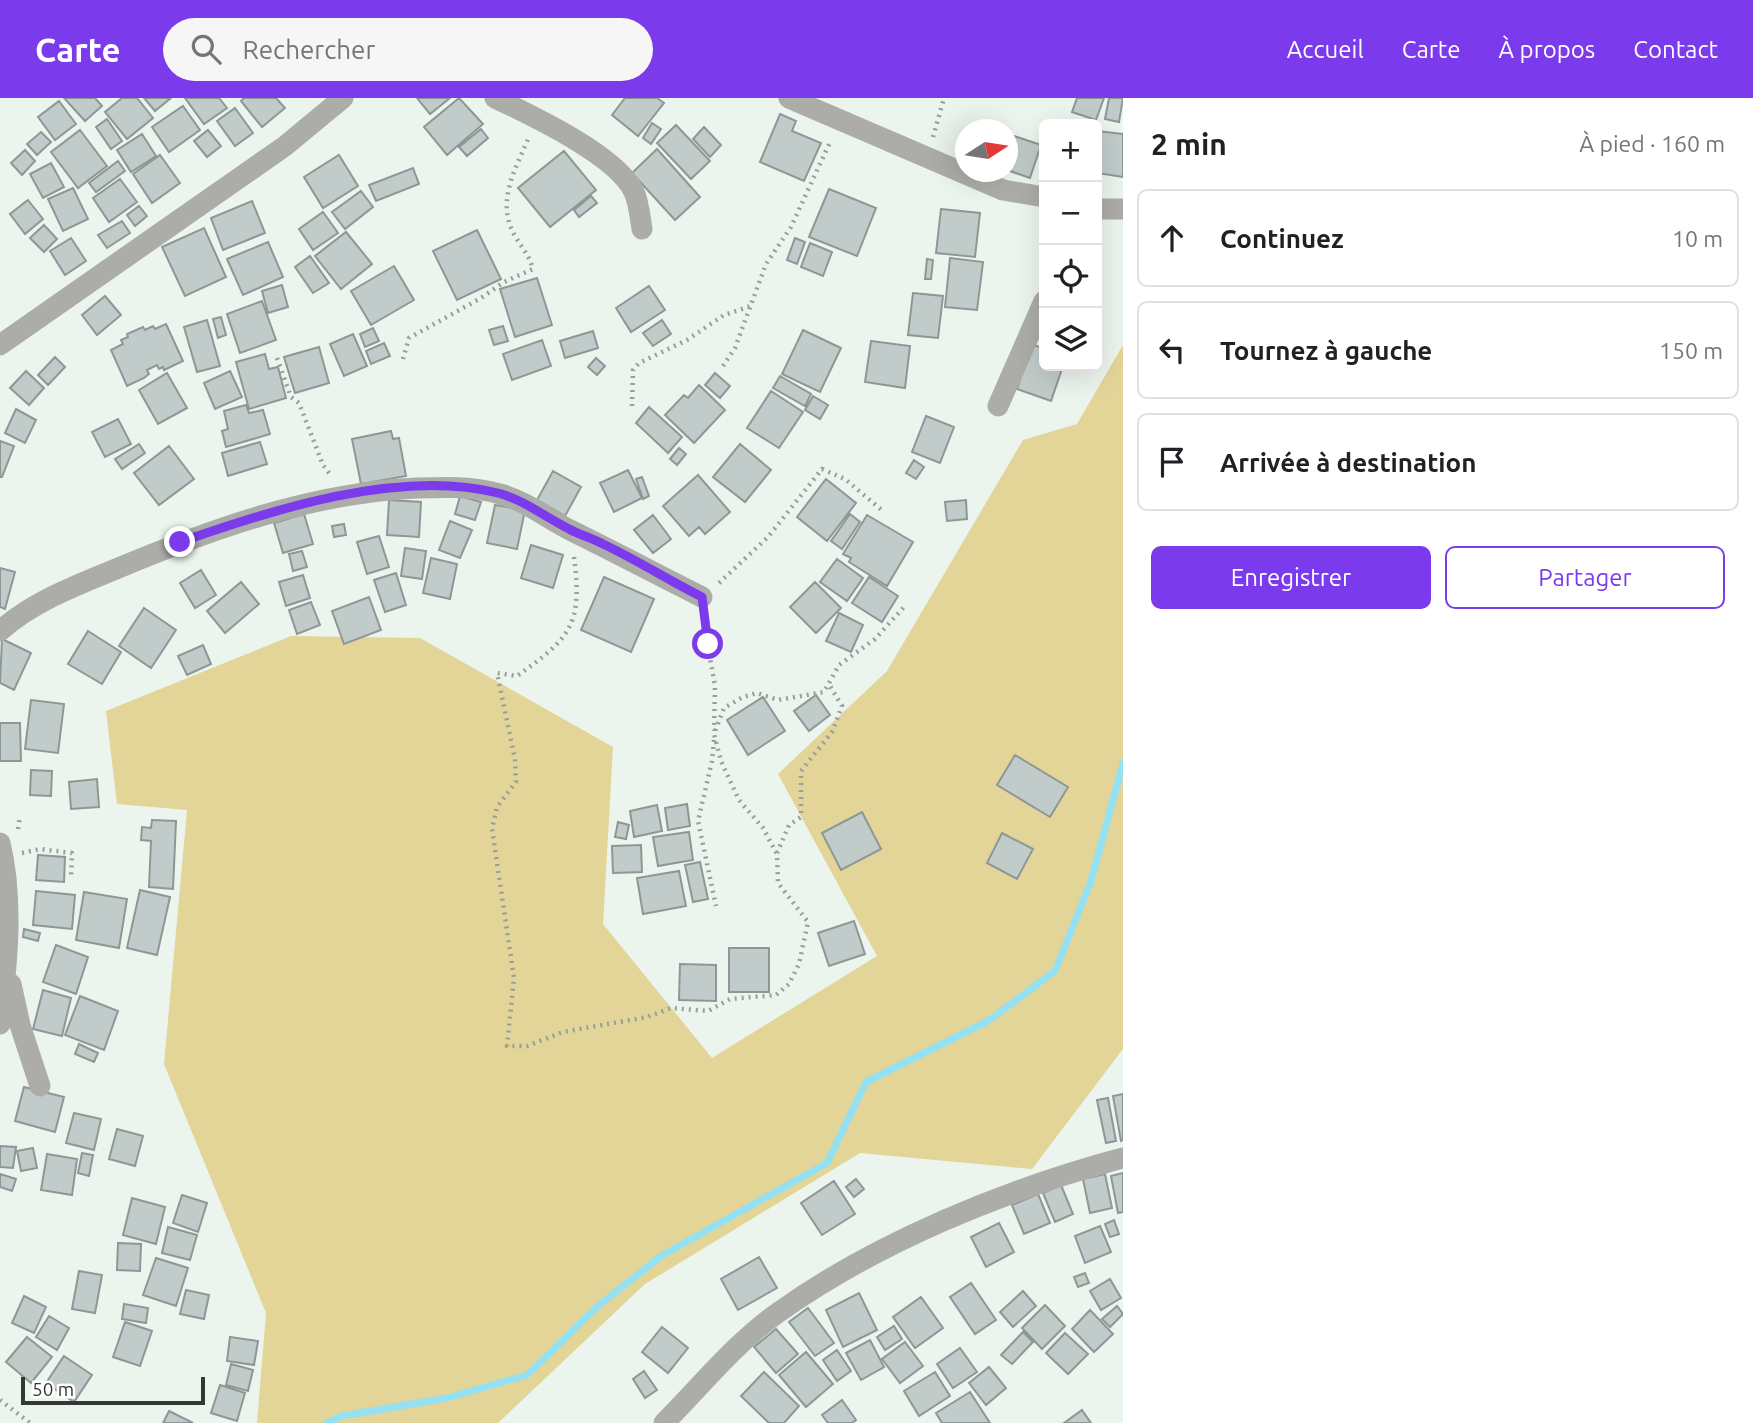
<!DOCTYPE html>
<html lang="fr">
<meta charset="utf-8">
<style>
body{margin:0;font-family:Ubuntu,sans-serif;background:#f6f6f6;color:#202124}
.controls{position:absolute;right:21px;top:21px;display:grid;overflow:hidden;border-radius:10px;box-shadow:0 7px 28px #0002}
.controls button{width:63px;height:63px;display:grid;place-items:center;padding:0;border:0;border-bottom:2px solid #e0e0e0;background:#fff;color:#202124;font:35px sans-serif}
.compass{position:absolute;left:955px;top:21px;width:63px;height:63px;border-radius:50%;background:#fff;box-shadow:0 7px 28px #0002;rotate:78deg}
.scale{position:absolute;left:21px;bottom:18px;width:184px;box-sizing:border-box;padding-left:7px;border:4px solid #343835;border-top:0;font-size:19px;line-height:24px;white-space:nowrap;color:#343835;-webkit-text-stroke:5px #fff;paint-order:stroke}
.stop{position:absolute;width:21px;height:21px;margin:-16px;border:5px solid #7c3aed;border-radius:50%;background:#fff}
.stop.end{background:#7c3aed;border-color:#fff;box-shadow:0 2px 7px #0008}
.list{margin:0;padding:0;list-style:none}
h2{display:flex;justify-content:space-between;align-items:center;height:91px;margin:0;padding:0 28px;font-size:30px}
h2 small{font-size:23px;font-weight:400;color:#757577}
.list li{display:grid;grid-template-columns:46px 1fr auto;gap:21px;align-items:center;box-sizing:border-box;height:98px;margin:0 14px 14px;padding:0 14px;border:2px solid #e0e0e0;border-radius:10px}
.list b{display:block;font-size:26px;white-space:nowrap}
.list em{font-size:23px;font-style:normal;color:#757577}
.actions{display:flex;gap:14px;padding:21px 28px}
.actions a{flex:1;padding:16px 0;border:2px solid #7c3aed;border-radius:10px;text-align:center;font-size:24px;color:#7c3aed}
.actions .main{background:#7c3aed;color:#fff}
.icon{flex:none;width:38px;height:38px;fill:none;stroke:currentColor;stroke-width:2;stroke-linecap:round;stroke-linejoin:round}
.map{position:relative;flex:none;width:1123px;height:1325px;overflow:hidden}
header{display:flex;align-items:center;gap:42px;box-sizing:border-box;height:98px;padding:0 35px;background:#7c3aed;color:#fff}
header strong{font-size:33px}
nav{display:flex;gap:38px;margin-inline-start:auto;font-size:24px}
.search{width:490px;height:63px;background:#f6f6f6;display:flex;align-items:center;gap:18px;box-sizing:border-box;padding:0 24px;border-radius:38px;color:#757577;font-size:26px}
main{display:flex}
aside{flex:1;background:#fff}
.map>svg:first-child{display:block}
</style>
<header>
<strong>Carte</strong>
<div class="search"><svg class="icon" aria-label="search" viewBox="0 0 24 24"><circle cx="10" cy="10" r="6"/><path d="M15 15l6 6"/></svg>Rechercher</div>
<nav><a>Accueil</a><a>Carte</a><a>À propos</a><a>Contact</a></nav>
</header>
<main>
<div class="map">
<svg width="1123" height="1325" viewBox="0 0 1123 1325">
<rect width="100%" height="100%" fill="#ecf4ee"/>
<path fill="#e3d498" d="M1123 247V951L1032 1071 860 1055 645 1186 498 1325H257L266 1215 164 966 187 712 117 706 106 613 291 538 420 540 613 649 603 826 712 960 877 858 778 676 887 573 1023 342 1077 326Z"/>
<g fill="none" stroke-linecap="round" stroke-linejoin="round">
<path stroke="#93e1f2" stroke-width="7" d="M327 1325 342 1318 447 1300 527 1277 599 1207 661 1158 827 1065 866 984 988 923 1055 873 1091 783 1123 665"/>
</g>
<path fill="#c1ccca" stroke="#8d9896" stroke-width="2" d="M64 0H95L102 8 85 23Z
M122 0H137L153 20 127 41 105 14Z
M144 0H171L155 13Z
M185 0H219L227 10 204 26Z
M244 0H276L285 10 262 29 241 3Z
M417 0H450L430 16Z
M459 0 483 26 447 57 424 29Z
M625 0H657L664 5 638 38 612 17Z
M1077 0H1104L1096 22 1072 14Z
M1109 0H1123L1119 24 1105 21Z
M59 3 76 26 55 42 38 19Z
M183 8 200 32 169 54 152 29Z
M235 10 253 35 235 48 217 23Z
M780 16 796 23 792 33 821 45 804 83 760 64Z
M107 21 122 43 111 51 96 29Z
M652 25 661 31 651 46 643 40Z
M676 27 710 63 691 81 657 45Z
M704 29 721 47 710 59 693 41Z
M481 31 488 40 467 58 459 49Z
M80 32 107 68 78 90 51 54Z
M208 32 221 48 207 59 194 43Z
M1097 33 1123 36V79L1097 75Z
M41 34 51 44 37 57 27 46Z
M142 36 156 58 131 74 117 52Z
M1014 38 1041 47 1030 80 1007 72V57Z
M657 51 700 99 675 122 632 75Z
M25 52 35 63 22 77 11 65Z
M564 53 596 92 550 129 518 90Z
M160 57 180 85 152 105 133 76Z
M339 57 358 88 323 110 304 79Z
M118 63 125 73 96 94 89 85Z
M51 65 64 89 43 100 30 76Z
M413 70 419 86 376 103 369 87Z
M120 81 137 104 109 124 93 100Z
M73 90 88 121 63 133 48 101Z
M829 91 876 110 857 158 809 139Z
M361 93 373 109 345 131 332 114Z
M591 98 597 105 579 119 574 112Z
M28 102 43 121 25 136 10 116Z
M252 103 265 135 223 152 211 120Z
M139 108 147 118 135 128 127 117Z
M941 111 980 115 975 159 936 155Z
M323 114 338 135 313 152 299 131Z
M122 123 130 135 107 150 98 137Z
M44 127 57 141 44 154 30 140Z
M204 130 226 179 185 198 162 149Z
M477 132 501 181 457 202 433 153Z
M346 134 372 166 341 191 315 158Z
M71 140 86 163 65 177 50 153Z
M795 140 805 144 797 166 787 162Z
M268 144 283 179 243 197 227 161Z
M810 145 832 154 823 178 801 169Z
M310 158 329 185 313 195 295 169Z
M950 160 983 164 977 212 945 209Z
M927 161 933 162 931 181H925Z
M394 168 414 202 371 227 351 193Z
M537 180 552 227 515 239 500 191Z
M282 187 288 209 268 215 262 193Z
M649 188 665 212 631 234 616 210Z
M913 195 943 198 938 240 908 237Z
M105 198 121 217 97 237 82 217Z
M262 203 276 242 240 255 227 216Z
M221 219 226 237 218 240 213 221Z
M207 222 220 268 197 274 184 229Z
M662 222 671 236 653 248 643 235Z
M166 226 183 263 164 272 163 269 159 271 157 267 147 272 149 276 144 280 127 288 111 252 123 246 121 242 128 239 127 236 143 229 145 232 153 228 155 231Z
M503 228 508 243 494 247 489 232Z
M373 230 379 243 365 249 360 236Z
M803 232 841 250 820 294 782 276Z
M593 233 598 250 565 260 560 243Z
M353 236 367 268 344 278 330 246Z
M542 242 551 268 512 282 503 256Z
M871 243 910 248 905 290 865 284Z
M384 245 390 258 371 266 366 253Z
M1032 246 1044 251V268H1063L1051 303 1017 291Z
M319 249 329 285 295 295 284 259Z
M265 256 269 271 278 269 286 300 249 311 236 264Z
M55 259 65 269 48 287 38 277Z
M596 260 605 268 597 277 588 269Z
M26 273 44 290 29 307 10 290Z
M230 273 242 299 215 311 204 285Z
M167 275 187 310 158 326 139 292Z
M715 275 730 288 720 300 705 287Z
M780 278 811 296 805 308 773 290Z
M699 287 725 312 694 345 665 317 684 297 688 300Z
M771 293 803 314 779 350 747 330Z
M813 298 828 307 820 321 805 312Z
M246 307 249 315 263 312 270 336 226 349 222 333 228 331 224 313Z
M649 309 682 339 668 355 636 325Z
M16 311 36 322 25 345 5 335Z
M926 318 954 329 940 365 912 354Z
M118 321 131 346 105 359 92 334Z
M391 333 393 341 399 340 406 378 361 386 352 341Z
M0 343 14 348 2 379H0Z
M260 344 267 366 228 378 222 355Z
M139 346 145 355 122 371 115 361Z
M740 346 771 372 745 404 713 379Z
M169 348 194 381 159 407 134 375Z
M679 350 686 356 677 367 670 361Z
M914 362 924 369 916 381 906 375Z
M628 372 642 400 614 414 600 385Z
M553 373 581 389 565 418 537 402Z
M698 377 730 414 705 436 699 429 689 438 663 408Z
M642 379 649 398 643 401 636 381Z
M826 381 856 405 827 443 797 419Z
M460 398 481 404 475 422 455 416Z
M389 402 421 404 419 439 387 437Z
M966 402 967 421 947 423 945 404Z
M495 407 525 412 517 451 487 445Z
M304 416 313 446 283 455 274 425Z
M850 416 860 424 842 451 831 443Z
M653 417 671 441 653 455 634 432Z
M867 417 913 444 887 488 849 464 851 460 843 456Z
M450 423 472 432 460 460 439 452Z
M344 426 346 437 334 439 332 428Z
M379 438 389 469 367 476 357 444Z
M531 447 563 457 553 490 521 480Z
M405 450 426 453 422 481 401 478Z
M302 453 307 469 293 473 289 456Z
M431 460 457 466 450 501 423 495Z
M837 461 863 480 847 503 820 484Z
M0 470 15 474 5 511 0 509Z
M201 472 216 497 195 510 180 485Z
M396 475 406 507 385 514 374 482Z
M303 477 310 500 286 508 279 484Z
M604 479 654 501 631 554 581 532Z
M869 479 898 498 882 524 852 505Z
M241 484 259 506 225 535 207 513Z
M815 484 841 510 816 535 790 509Z
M369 499 381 532 344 546 332 513Z
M311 504 320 527 297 536 289 512Z
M144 510 176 532 151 570 119 548Z
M839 515 863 527 851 554 826 543Z
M88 533 121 554 102 586 68 566Z
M2 541 31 555 14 592 0 585Z
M203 547 211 566 187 577 178 558Z
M816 597 830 617 809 633 794 613Z
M763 599 785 633 748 657 727 622Z
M31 602 64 606 58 655 25 651Z
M0 625H20L21 663H0Z
M1015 657 1068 689 1050 719 997 687Z
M31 672 52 673 51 698 30 697Z
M97 681 99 709 71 711 69 684Z
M687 706 690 728 668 732 665 710Z
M657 707 662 733 634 739 630 713Z
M862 714 881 751 841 772 822 735Z
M152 722 176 723 173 791 149 789 151 743 141 742 142 729 151 730Z
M618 724 629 727 626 741 615 739Z
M689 734 693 762 658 768 653 739Z
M1002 735 1033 751 1017 781 987 765Z
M641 747 642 774 613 775 612 748Z
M38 757 65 759 64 784 36 782Z
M700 764 708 801 693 804 685 767Z
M679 773 686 808 643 816 637 780Z
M140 792 170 799 157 857 127 850Z
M36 793 75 797 72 831 33 827Z
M84 794 127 801 119 850 76 842Z
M854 823 865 856 829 868 818 835Z
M24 831 40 835 38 843 23 839Z
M56 847 88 859 76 896 43 884Z
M729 850H769V894H729Z
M680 866 716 867V903L679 902Z
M43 892 71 900 62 938 33 931Z
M80 898 118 913 104 952 65 937Z
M79 946 98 955 94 964 75 956Z
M24 989 64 999 55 1034 15 1023Z
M1123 996V1042L1121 1043 1113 998Z
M1108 1000 1116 1043 1106 1045 1097 1002Z
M74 1015 101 1021 94 1052 66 1045Z
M117 1031 143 1038 135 1068 109 1061Z
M0 1048 16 1049 13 1070 0 1069Z
M33 1050 37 1070 21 1073 17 1053Z
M82 1055 93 1057 89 1078 78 1075Z
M47 1056 77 1061 72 1097 41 1092Z
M1123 1075V1114L1118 1115 1111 1078Z
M0 1076 16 1081 12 1093 0 1089Z
M1105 1076 1112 1110 1090 1115 1083 1081Z
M856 1081 864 1091 854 1099 846 1089Z
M834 1083 855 1116 822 1137 801 1105Z
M1061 1087 1073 1116 1055 1124 1043 1095Z
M1038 1096 1050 1125 1024 1136 1012 1107Z
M182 1097 207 1105 198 1134 173 1125Z
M132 1100 165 1109 156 1146 123 1137Z
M1114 1122 1119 1136 1110 1139 1105 1126Z
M999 1125 1014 1154 986 1169 971 1139Z
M1100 1128 1111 1154 1085 1165 1075 1138Z
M168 1129 197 1137 190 1162 162 1155Z
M118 1145 141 1146 140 1173 117 1172Z
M759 1159 777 1190 738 1212 721 1181Z
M156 1160 188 1170 176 1208 143 1197Z
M79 1173 102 1177 95 1215 72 1211Z
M1085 1175 1089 1185 1078 1189 1074 1179Z
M1110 1181 1121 1200 1101 1212 1090 1193Z
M971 1185 996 1222 975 1236 950 1199Z
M186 1192 209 1197 204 1221 180 1216Z
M1023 1193 1036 1208 1013 1229 1000 1214Z
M859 1195 877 1232 843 1249 826 1212Z
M24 1198 46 1209 34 1235 12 1225Z
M921 1199 943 1230 915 1250 893 1219Z
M124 1206 148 1210 146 1225 122 1221Z
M1045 1207 1065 1228 1042 1251 1022 1230Z
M1117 1208 1123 1216 1110 1229 1102 1221Z
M808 1210 834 1245 815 1258 789 1224Z
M1090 1212 1113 1236 1094 1254 1072 1231Z
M49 1218 69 1230 57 1252 36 1239Z
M125 1224 152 1233 140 1268 113 1259Z
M894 1228 902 1241 885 1252 877 1239Z
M662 1229 688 1250 668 1275 642 1254Z
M776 1231 798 1256 776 1275 754 1249Z
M1023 1234 1033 1244 1012 1266 1001 1257Z
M1065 1235 1088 1256 1068 1276 1046 1255Z
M27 1239 52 1259 31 1285 6 1264Z
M230 1239 258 1243 254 1267 227 1263Z
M870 1242 884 1269 861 1282 846 1255Z
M905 1244 923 1268 900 1285 882 1261Z
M960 1250 977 1274 953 1290 937 1266Z
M837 1252 851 1273 837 1283 823 1262Z
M806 1254 833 1286 806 1309 779 1277Z
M64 1258 92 1277 74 1304 46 1285Z
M231 1266 253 1272 248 1293 226 1287Z
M989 1269 1006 1290 986 1307 969 1285Z
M644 1273 657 1292 645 1300 633 1281Z
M764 1274 799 1308 784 1325H769L741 1298Z
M935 1274 950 1298 919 1318 904 1293Z
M220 1287 245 1295 237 1323 211 1315Z
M970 1294 990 1325H942L936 1315Z
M842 1302 856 1322 852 1325H828L822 1317Z
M1082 1312 1091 1325H1064Z
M169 1313 193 1325H163Z"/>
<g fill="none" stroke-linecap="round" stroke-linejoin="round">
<path stroke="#989e9a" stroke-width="4.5" stroke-dasharray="2 5" stroke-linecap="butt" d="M933 39 944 0
M277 260 291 299 299 305 323 367 332 379
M403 261 409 240 481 200 504 184 533 171C529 157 522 150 515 138 495 104 516 70 529 39
M723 268 735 250 766 166 791 129 831 42
M632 308 633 272 639 265 687 242 724 217 751 208
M574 459C583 528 570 540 517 578L497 575 515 661 516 684 497 709 492 731 514 880 507 948H527L563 934 647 919 671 910 708 913 730 901 776 897 789 886 799 866 808 824 778 785 777 756 763 730 739 702 721 663 714 636 724 610 743 599 757 595 778 602 824 594 839 567 875 541 904 509
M719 485 768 439 822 371 845 381 883 413
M703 521 715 588 714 633
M714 642 712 663 698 723 716 808
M18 731 20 718
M22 755 40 751 72 755 71 781
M777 755 789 727 801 719V673L832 634 842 608 830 588
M0 1302 30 1325"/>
<path stroke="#acada9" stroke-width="21" d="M495 0C531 17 618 58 634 94 639 104 640 120 642 131
M789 0 1003 92 1044 99
M1097 111H1123
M0 247 285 48 343 0
M998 308 1044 203
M0 533C32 504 77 487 116 471 212 431 311 395 416 390 444 389 473 388 500 396 526 403 546 420 570 432 615 454 658 477 702 499
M0 745C14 803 7 867 0 926
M11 886 20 927 40 988
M664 1325C701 1288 736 1244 779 1214 877 1144 1007 1091 1123 1060"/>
</g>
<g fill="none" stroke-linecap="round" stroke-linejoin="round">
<path stroke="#7c3aed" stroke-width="9" d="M180 444C273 412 399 370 498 395 524 402 545 419 569 431 580 437 592 440 603 446 637 462 668 482 702 499L708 546"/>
</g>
</svg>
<div class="controls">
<button>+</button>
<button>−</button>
<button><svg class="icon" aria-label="locate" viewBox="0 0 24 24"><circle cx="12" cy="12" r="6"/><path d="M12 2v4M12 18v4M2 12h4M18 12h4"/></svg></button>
<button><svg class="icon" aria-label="layers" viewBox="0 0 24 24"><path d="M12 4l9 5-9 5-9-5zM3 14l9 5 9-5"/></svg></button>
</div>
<svg class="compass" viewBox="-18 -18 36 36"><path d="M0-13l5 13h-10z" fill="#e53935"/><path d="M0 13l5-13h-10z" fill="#757577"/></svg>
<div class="scale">50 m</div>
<div class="stop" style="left:708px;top:546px"></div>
<div class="stop end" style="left:180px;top:444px"></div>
</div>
<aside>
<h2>2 min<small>À pied · 160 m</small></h2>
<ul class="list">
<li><svg class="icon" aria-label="ahead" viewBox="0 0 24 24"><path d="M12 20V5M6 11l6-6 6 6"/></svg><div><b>Continuez</b></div><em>10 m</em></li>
<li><svg class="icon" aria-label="left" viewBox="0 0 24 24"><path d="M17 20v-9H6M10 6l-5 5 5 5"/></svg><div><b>Tournez à gauche</b></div><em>150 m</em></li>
<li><svg class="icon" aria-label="arrive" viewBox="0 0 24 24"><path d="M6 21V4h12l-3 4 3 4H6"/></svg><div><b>Arrivée à destination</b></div></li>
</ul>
<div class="actions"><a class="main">Enregistrer</a><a>Partager</a></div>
</aside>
</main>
